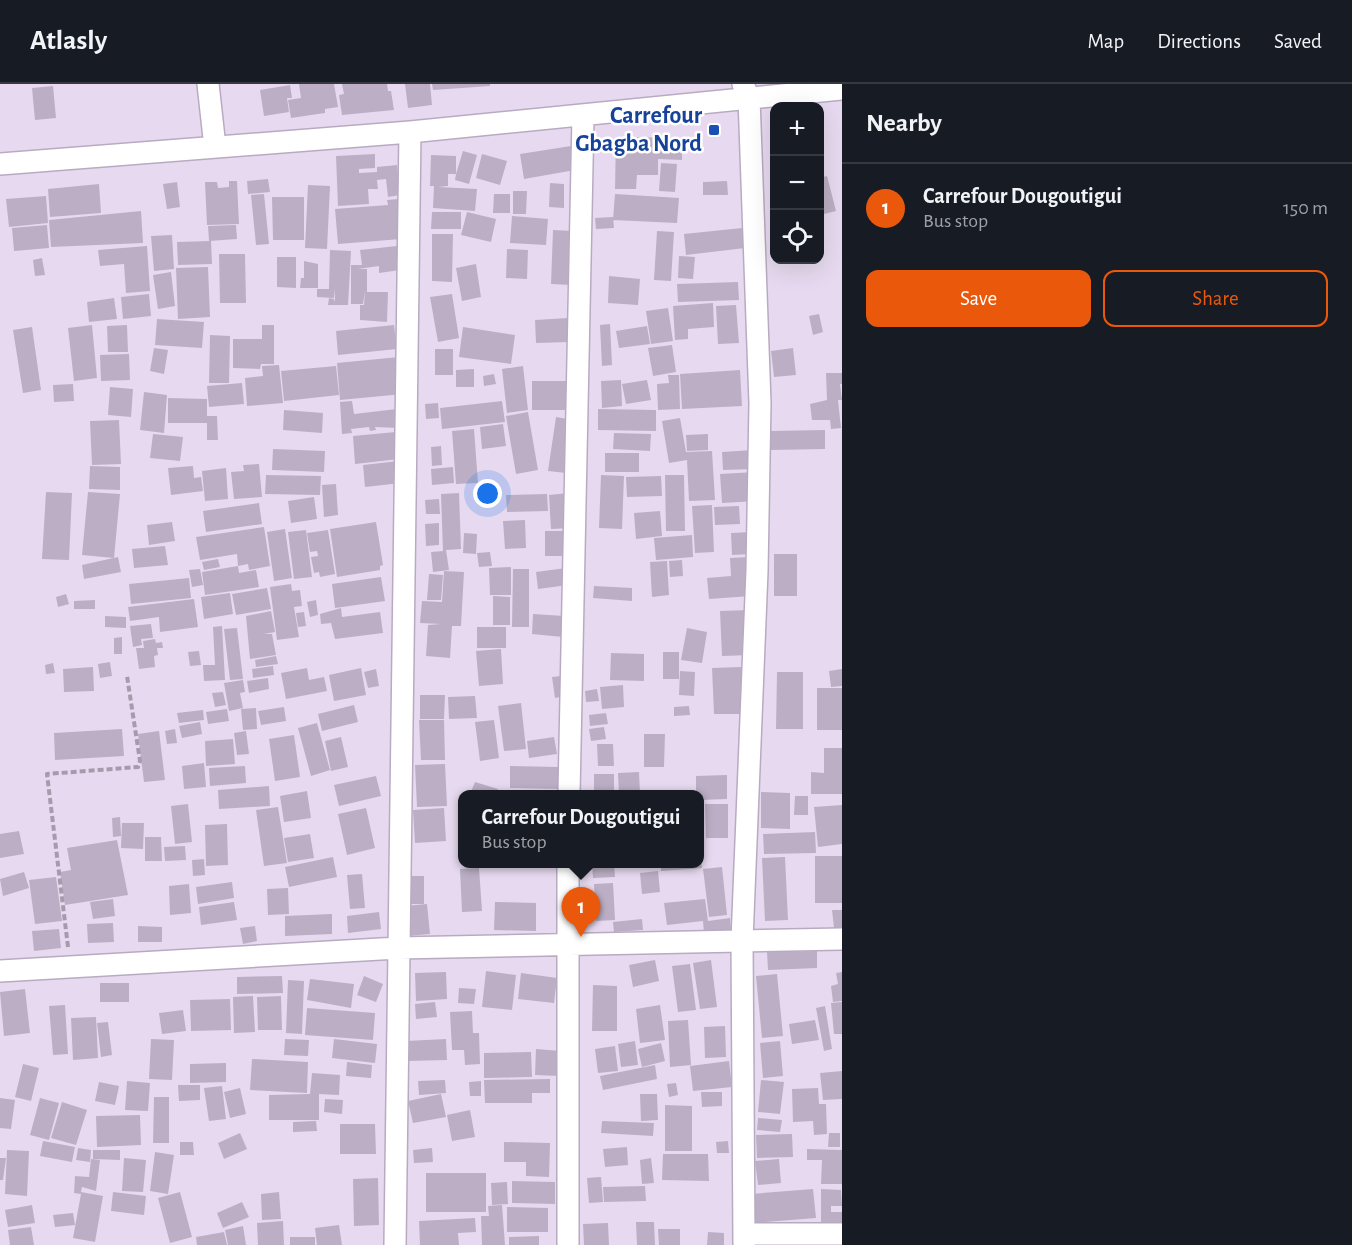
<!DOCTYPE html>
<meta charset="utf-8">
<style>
body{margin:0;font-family:"Alegreya Sans",sans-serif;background:#242831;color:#f1f3f6}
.controls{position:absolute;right:18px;top:18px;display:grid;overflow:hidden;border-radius:12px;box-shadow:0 6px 24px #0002}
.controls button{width:54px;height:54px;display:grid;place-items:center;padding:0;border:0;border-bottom:2px solid #363941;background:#171b24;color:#f1f3f6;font:30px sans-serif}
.you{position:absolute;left:488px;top:410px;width:21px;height:21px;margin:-15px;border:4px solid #fff;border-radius:50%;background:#1a73e8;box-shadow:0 0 0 9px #1a73e833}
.badge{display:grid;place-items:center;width:39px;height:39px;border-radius:50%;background:#ea580c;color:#fff;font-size:20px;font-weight:700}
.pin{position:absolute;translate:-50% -50px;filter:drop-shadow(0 2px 3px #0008)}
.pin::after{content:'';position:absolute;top:32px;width:21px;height:18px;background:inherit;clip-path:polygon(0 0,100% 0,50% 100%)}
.popup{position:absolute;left:458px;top:706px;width:246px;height:78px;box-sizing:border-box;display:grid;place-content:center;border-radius:12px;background:#171b24;filter:drop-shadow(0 2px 4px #0005);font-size:20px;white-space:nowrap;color:#9ea1a6}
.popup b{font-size:22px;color:#f1f3f6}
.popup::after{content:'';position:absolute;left:50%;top:100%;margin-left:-12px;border:12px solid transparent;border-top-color:#171b24}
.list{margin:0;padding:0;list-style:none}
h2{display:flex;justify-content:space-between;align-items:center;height:78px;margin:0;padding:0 24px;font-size:26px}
h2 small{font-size:20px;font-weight:400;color:#9ea1a6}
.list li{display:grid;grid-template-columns:39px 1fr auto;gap:18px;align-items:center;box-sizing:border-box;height:90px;padding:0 24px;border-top:2px solid #363941}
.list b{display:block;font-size:22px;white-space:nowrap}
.list p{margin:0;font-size:20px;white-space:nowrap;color:#9ea1a6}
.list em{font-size:20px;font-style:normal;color:#9ea1a6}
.actions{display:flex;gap:12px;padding:18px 24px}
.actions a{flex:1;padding:14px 0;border:2px solid #ea580c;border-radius:12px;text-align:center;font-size:21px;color:#ea580c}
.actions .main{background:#ea580c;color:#fff}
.icon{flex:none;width:33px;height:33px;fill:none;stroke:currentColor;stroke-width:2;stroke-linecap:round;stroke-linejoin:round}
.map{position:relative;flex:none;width:842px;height:1161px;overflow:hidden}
header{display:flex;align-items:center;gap:36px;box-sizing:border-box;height:84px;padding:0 30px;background:#171b24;border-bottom:2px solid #363941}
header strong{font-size:28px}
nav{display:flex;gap:33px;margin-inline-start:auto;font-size:21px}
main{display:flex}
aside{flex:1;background:#171b24}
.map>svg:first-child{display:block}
</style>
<header>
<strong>Atlasly</strong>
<nav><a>Map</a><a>Directions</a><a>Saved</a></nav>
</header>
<main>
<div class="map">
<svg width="842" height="1161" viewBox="0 0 842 1161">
<rect width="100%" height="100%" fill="#e7daf0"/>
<path fill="#bcafc5" d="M299 0H334L338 23 325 25V29L291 34 288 16 301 14Z
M342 0H387L388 7H391L394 26 342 31 339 11 344 10Z
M405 0H430L432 21 408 24Z
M432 0H490V2L433 6Z
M290 1 292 14H287L289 28 264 32 260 6Z
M53 2 56 34 35 36 32 4Z
M616 53 682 54V76L658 75V91H637L636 105H615Z
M571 62 575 86 524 95 520 70Z
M463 67 477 71 469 100 455 96 456 90H448V102L438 103 477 105 475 127 433 124 434 102H430L431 71 456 72V90Z
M375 70V84L359 85V89L377 88V83L397 81 400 111 388 113 386 95 377 96 378 105H368L369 120 338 122 336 72Z
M482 70 507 77 500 101 476 94Z
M661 79 677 80 675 108 659 107Z
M827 92 836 127 820 131V94Z
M268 95 270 108 248 110 247 97Z
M229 97H237L239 140 207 141 205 98H217L218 104 229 103Z
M727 97 728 111H703V98Z
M177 98 180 123 167 125 163 100Z
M550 99 564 100V124L549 123Z
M99 100 101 129 50 133 48 105Z
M308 101 330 102 327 165 305 164Z
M513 107H527L526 130H513Z
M264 110 269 160 256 161 251 111Z
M494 110H510V129H493Z
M615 110 679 114 677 139 613 136Z
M46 112 48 139 9 143 6 115Z
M272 113H304V156H273Z
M398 115 401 155 338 160 335 125 388 121 387 116Z
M141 127 143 159 51 163 49 136Z
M432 128H461V145H431Z
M467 128 496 135 491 158 461 151Z
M512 132 548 135 546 161 510 159Z
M613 133 614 144 596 145 595 134Z
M820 135 824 159H820Z
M47 141 49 164 14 167 12 144Z
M236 141 237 155 209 157 208 142Z
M742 144 745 164 686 171 684 150Z
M553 146 573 147 571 201 551 200Z
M657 147 674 148 671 197 654 196Z
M432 150H453L452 198 432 197Z
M172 151 174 185 154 187 151 152Z
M211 157 212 180 178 181 177 158Z
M147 162 150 207 126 209 124 180 100 182 98 166Z
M397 162 400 186 379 189V182L358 185H367V208H388L387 238 360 236V221H364L365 207 363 220H351V181H362L360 166Z
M507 165 528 166 527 195 506 194Z
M330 166 351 167 348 221H328L329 214 334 215 335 218V205L334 214 317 213V205H329Z
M219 170H245L246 219H220Z
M679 172 695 173 693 195 678 194Z
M277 173H296V204L277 203Z
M42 174 45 191 35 192 33 176Z
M304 177 318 180V204H300L301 194H304Z
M476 180 481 213 462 217 456 184Z
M208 183 210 233 178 235 176 184Z
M171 188 175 222 158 225 153 191Z
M609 192 640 195 638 221 608 219Z
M738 198 739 216 678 218 677 200Z
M149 210 151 232 123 235 121 213Z
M452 210 459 254 438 258 430 213Z
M114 214 117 235 89 238 87 218Z
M713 219 714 243 688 245V255L675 256 673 222Z
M736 221 739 259 718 260 716 222Z
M668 224 673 257 651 260 646 227Z
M819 230 823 248 813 251 809 232Z
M568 234 569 258 536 259 535 236Z
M157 235 204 238 202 264 155 261Z
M610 240 612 281 602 282 600 241Z
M92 241 97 294 74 297 68 244Z
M127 241 128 268H108L107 242Z
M262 241H274V280H261L260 285 233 284V255H262Z
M394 241 397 265 338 271 336 247Z
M647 242 650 260 619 264 616 247Z
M32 243 41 306 23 309 13 246Z
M463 243 515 251 511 280 459 273Z
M210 251 230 252 229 299H209Z
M672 261 676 288 653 292 648 264Z
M154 264 168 266 164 290 150 287Z
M793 264 796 291 774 293 771 267Z
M435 265H453V291H435Z
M129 270 130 296 101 297 100 271Z
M399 273 403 310 340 316 337 279Z
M279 281 283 319 247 322 245 294 263 292 262 282Z
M336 282 339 311 284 317 281 287Z
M523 282 528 326 507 329 502 285Z
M474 285V303H456V286Z
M740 286 742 322 682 325 680 290Z
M826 289H842V300H840L842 316H838L841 344 831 345 830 336H812L810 320 827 316Z
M494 290 496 300 484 302 483 292Z
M668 291H679L680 325 658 326 657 300 669 299Z
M621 296 622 322 602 324 601 297Z
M647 296 651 316 626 320 622 300Z
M532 297H576L577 326H532Z
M242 299 244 320 209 323 207 302Z
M73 300 74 317 54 318 53 301Z
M110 303 133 305 131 333 108 331Z
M144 308 167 311 164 349 140 346Z
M168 314 207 315V332H217L218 356H207V339H168Z
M352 317 354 330 397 325 400 344 375 343 376 346 370 347 369 343 351 345 352 349 342 350 340 318Z
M502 317 505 338 442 345 440 324Z
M438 319 439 334 426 335 425 320Z
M598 325 656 326V347L598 346Z
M284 326 323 329 322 349 283 346Z
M528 328 538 386 516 390 506 332Z
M556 333 573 336 566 389 548 387Z
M680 334 686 368 712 367 715 416 689 417 687 376 669 379 662 337Z
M119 336 121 380 92 381 90 337Z
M503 340 506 362 482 365 480 343Z
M474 345 478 399 456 400 452 347Z
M825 346V365L770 366V347Z
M396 348 399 375 355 380 353 352Z
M614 349 651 350 650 367 613 365Z
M153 350 183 353 180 377 150 374Z
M708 350V366L687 367 686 351Z
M441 362 442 381 432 382 431 363Z
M273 365 325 367 324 388 272 386Z
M753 366 754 385 723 386 722 368Z
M605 369H639V388H605Z
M399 377 401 399 365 403 363 381Z
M259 380 262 413 234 415 231 388 244 387 243 381Z
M90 382 120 383V406L89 405Z
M193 382 194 394 201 393 203 407 171 411 168 384Z
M453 383 454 399 432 401 431 385Z
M226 384 228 415 205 417 202 387Z
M755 388 757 417 722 419 720 390Z
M266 391 321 392 320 411 265 410Z
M601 391 624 392 622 445 599 444Z
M665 391H684L685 447H666Z
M661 392 662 412 627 413 626 393Z
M336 400 338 431 324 433 322 401Z
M46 408 72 409 69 476 42 475Z
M88 408 120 410 114 474 82 471Z
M459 409 461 465 446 466 449 486 433 488 431 468 443 467 441 410Z
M569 409 572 444 551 445 549 411Z
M547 410 548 427 507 428 506 411Z
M314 413 317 435 291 439 288 417Z
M439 415 440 430H426L425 416Z
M259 419 262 440 206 448 203 427Z
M712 421 714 468 695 469 692 422Z
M739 422 740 440 715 441 714 423Z
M660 427 662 452 636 455 634 429Z
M525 436 526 464 505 465 503 437Z
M172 438 175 457 149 461 147 441Z
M376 438 383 481 380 482V486L337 493 330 445Z
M439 439V461L426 462 425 440Z
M264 443 270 482 249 486 248 480 238 482 237 470 200 476 196 453Z
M285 445 292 494 274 497 267 448Z
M306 446 312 493 294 495 288 448Z
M328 446 335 490 320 493 319 488 314 489 311 473 318 472 317 467 310 468 307 449Z
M545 447H570V472H545Z
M751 448 752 470 732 471 731 449Z
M464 449 477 450 476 470 463 469Z
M692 451 693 473 656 476 654 454Z
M165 462 168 481 134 484 132 465Z
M490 468 492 482 479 483 477 469Z
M774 470H797V512H774Z
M118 473 121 488 84 495 82 481Z
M749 473 751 512 709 515 707 494 731 492 730 474Z
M218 475 220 483 204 486 202 478Z
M682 476 683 492 670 493 669 477Z
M667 477 669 511 652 513 650 478Z
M238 482 239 489 256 486 259 503 205 511 202 488Z
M511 483V511H490L489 484Z
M566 484 568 501 538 505 536 488Z
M200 485 203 501 192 503 189 486Z
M513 485H529V543H512Z
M444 487 464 488 461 542H452L450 574 426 572 428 541 441 540 420 539 422 517 442 518Z
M429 490 443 491 441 516H427Z
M381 493 385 517 335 524 332 500Z
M189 494 191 514 131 520 129 500Z
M291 500 292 507 300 506 302 522 294 523 299 553 277 556 270 503Z
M594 502 632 504V517L593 514Z
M267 504 271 525 236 531 232 510Z
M230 509 233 530 204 535 201 513Z
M66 510 69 520 58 523 56 513Z
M493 512 510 513V541H493Z
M194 515 198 543 160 548 159 533 130 537 128 523Z
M95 516V525H74V517Z
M316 516 318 531 310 533 307 518Z
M341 524 342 533 380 528 383 549 335 555 331 539 321 540 320 530Z
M750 526 752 571 722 572 720 527Z
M271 527 275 548 264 550H272L276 571 250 575 246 532Z
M304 528 306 542 298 543 296 529Z
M533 530 564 532 563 553 532 550Z
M105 532 126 533V544L105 543Z
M151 540 153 554 141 555 142 561 133 563 130 542Z
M222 542 225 596 204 597 203 581H215L213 543Z
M477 543H506V564H477Z
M237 544 243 595 230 596 224 545Z
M687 544 707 548 702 579 681 576Z
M122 553V570H114V554Z
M155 555 156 559 162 558 163 564H157L158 571 154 572 155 583 139 585 136 564H144L143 557Z
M501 565 503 600 479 602 476 567Z
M199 567 201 581 190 582 188 568Z
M663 568H679V595H663Z
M611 569 644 570V597L610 596Z
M276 572 278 580 256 583 255 576Z
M110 578 112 592 100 594 98 580Z
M53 579 55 589 46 590 45 581Z
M273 582 274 591 253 594 252 585Z
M93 583 94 607 64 608 63 585Z
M741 583 743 630H714L712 584Z
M307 584 309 596 324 593 327 607 286 615 281 589Z
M361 584 366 611 334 617 329 591Z
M376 585 379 602 368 604 364 588Z
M842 585V602L831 603 829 587Z
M680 587 695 588 694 612 679 611Z
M777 588H803V645H776Z
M562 592 565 612 555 614 552 593Z
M268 594 269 605 249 609 247 597Z
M243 596 245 608 240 609 243 624 229 627 224 599Z
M623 601 624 623 602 625 600 603Z
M817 604H842V646H817Z
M597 605 599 617 586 618 585 607Z
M223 608 226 621 215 623 212 609Z
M420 611H445L444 635H420Z
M475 612 477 634 449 635 448 613Z
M521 619 526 665 504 667 498 622Z
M354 621 358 638 322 647 318 630Z
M689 622 690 631 674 632V623Z
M284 623 286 637 261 641 258 627Z
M256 624 257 645 243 646 241 625Z
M227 625 229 637 208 640 206 628Z
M203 626 204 636 179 639 177 629Z
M606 629 608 640 590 642 589 631Z
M419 636H444L445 676H421Z
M494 636 499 674 480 677 475 638Z
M200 638 202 650 182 654 179 642Z
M317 639 330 686 311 692 298 644Z
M604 643 606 655 591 657 589 645Z
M122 645 124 672 55 676 54 649Z
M175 645 177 659 167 660 165 647Z
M159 647 165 696 144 698 138 650Z
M246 647 249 670 237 671 234 649Z
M644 650H665L664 683H644Z
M294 651 300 693 275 697 269 655Z
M341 653 348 683 331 687 325 657Z
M554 653 557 670 529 674 527 657Z
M233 655 235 680 206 682 205 657Z
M597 660H613L614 682H598Z
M824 664H842V710H811V688L824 689Z
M204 679 206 703 184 705 182 682Z
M445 680 447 722 417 723 415 681Z
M245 682 246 699 210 702 209 684Z
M510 682 559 683V705L510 704Z
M639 688 640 710H619L618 689Z
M594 690H614V710H594Z
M727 691V715L700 716V710H696V692Z
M376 692 381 712 339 722 334 701Z
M475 698 498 705 497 710H470Z
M269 702 270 722 219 725 218 706Z
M307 707 311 734 284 738 280 712Z
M761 708 790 709V745L761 744Z
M795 712H808V731H794Z
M188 720 192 758 175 760 171 722Z
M705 720H728V754H706Z
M842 721V760L818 763 814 723Z
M278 723 287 779 264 782 256 726Z
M366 724 375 764 347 771 338 730Z
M444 724 446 757 415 759 413 726Z
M120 733 121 752 113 753 112 734Z
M122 739H144L143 765 121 764Z
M227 740 228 781 206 782 205 741Z
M19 747 24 770 0 774V750Z
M815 748 816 769 764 770 763 750Z
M310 750 314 774 288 778 284 754Z
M145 753H161L162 777H145Z
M117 756 128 811 65 821 60 788 71 786 67 764Z
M185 762 186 776 165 777 164 763Z
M815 772H842V819H815Z
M333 773 337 793 289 803 285 783Z
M785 773 788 836 765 837 762 774Z
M701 774 702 784 661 787V780H699Z
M204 775 205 791 193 792 192 776Z
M592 780H614L615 793 593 794Z
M722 783 727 831 709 833 703 785Z
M479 784 482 827 462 828 460 785Z
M658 787 660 808 642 810 640 789Z
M24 788 29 804 3 812 0 795Z
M362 790 365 824 350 825 347 791Z
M409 792H424V820H409Z
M56 793 62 837 35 840 29 796Z
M232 798 234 814 198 820 196 803Z
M613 799 615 836 596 837 594 800Z
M189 800 191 829 170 831 169 802Z
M288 804 289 830 268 831 267 805Z
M113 815 115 832 93 835 90 818Z
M705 815 708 837 730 834 731 846 704 849 703 837 667 841 664 819Z
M234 818 237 836 201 841 199 823Z
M495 818 536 819V847L494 846Z
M427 820 430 850 408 852 405 822Z
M832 826H842V844H834Z
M379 828 381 845 348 849 347 832Z
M332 830V850L285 852V832Z
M642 835 643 846 614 848 613 838Z
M113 839 114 858 88 859 87 840Z
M138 842 162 843V858H138Z
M255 842 257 857 243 860 240 844Z
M59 845 61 864 34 867 32 847Z
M817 867V884L768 886 767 868Z
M655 876 659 897 633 903 629 881Z
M711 876 717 923 700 925 693 879Z
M690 880 696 926 678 928 672 882Z
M486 887 516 891 512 926 482 923Z
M446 888 447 915 416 917 415 889Z
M842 888V917L833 918 831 902 838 900 836 889Z
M521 889 557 894 554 919 518 915Z
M777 890 783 952 762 954 756 892Z
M282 892 283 909 237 910V893Z
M364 892 383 900 376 918 357 911Z
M310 895 354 900 351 924 307 916Z
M288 896 304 897 302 950 286 949Z
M100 899H129V918H100Z
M593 901 617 902V947H592Z
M459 904 476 905 474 920 458 919Z
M25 905 30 949 4 952 0 908Z
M253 912 255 948 234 949 233 913Z
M281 912 282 946H258L257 913Z
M230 915 231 946 191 947 190 916Z
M435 918 437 933 416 935 415 920Z
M842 918V950H834L831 919Z
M65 921 68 970 53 971 49 922Z
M660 921 665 956 640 959 636 925Z
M825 922 832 965 824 967 816 924Z
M307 924 375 929 373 956 305 951Z
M183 926 186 947 162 950 159 929Z
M472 927 473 949H479L480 980 465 981 464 966H452L450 928Z
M96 933 98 974 73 976 71 934Z
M688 936 691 981 670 983 668 937Z
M815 936 819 956 792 960 789 940Z
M108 938 112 971 101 973 97 939Z
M725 942 726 973 705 974 704 943Z
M151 955 174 956 172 996 149 995Z
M285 955 309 956 308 972 284 971Z
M334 955 377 960 375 979 332 974Z
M446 955 447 976 407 977 406 957Z
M635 957 638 981 621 983 618 960Z
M780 957 783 992 763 994 760 959Z
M661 959 665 977 642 983 638 965Z
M615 962 618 987 598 989 595 965Z
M536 965 561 967 560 992 535 991Z
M531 968 532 993 484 994V969Z
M252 975 308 978 307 1009 250 1006Z
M729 977 732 1003 693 1007 690 982Z
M347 978 372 981 371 994 346 992Z
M226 979V998L190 999V980Z
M23 980 39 984 31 1017 15 1013Z
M655 981 657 995 603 1006 600 992Z
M842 987V1015L823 1016 820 989Z
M312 989 340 991 339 1011 319 1010V1036H269V1011L310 1010Z
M550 995V1009H532V1019H485L484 996Z
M445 996 446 1009 419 1011 418 997Z
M761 996 784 998 780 1030 758 1028Z
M127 997 150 999 148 1027 125 1026Z
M481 997V1012H470L469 998Z
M99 998 119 1002 115 1021 95 1017Z
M676 999 678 1011 669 1013 667 1000Z
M178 1001H200V1016L179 1017Z
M222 1002 226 1035 209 1037 204 1004Z
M240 1004 246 1030 230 1034 224 1008Z
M818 1004 819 1020H826L827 1050 814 1051 813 1037 793 1038 792 1005Z
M701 1008H722V1022L702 1023Z
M441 1010 446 1033 413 1039 408 1017Z
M640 1010H657L658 1036 641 1037Z
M154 1013H169V1059H153Z
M0 1014 15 1016 11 1045 0 1044Z
M40 1014 59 1019 49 1056 30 1051Z
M325 1015 343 1016 342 1030 324 1028Z
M62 1018 87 1026 76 1061 51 1054Z
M665 1021 692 1022V1067H665Z
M470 1026 475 1053 452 1057 447 1031Z
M140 1031 141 1061 97 1063 96 1032Z
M758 1034 782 1036 780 1048 757 1046Z
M316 1037 317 1047 293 1048V1038Z
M602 1037 654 1039 653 1052 601 1049Z
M340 1040H375L376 1070H340Z
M240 1049 247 1065 224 1075 218 1059Z
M829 1049H840V1063H828Z
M792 1050 793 1073 757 1074 756 1051Z
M43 1057 75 1063 72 1078 40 1072Z
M728 1057 729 1069H717L716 1058Z
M180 1058H193L194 1071H180Z
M504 1058 550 1059 549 1093 526 1092V1078H504Z
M627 1063 628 1081 605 1083 603 1065Z
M78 1064 91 1066 90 1078 76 1076Z
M432 1064 433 1078 414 1079 413 1066Z
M807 1065 842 1066V1100H821L822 1076H807Z
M7 1066 29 1067 27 1112 5 1110Z
M93 1066H120V1076L93 1075Z
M155 1068 174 1071 168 1110 150 1107Z
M663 1070H708L709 1097 662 1096Z
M0 1074H6L3 1096H0Z
M124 1074 146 1076 143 1108 122 1107Z
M651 1074 654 1099 642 1100 640 1076Z
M91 1075 100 1076 96 1107 82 1103 81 1108 103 1112 95 1158 73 1154 81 1110 74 1109 75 1092 89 1093Z
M779 1075 781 1099 758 1101 755 1077Z
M426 1089H486V1128H426Z
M601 1093 603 1118 589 1119 587 1094Z
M378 1094 379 1141 354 1142 353 1095Z
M512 1097 555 1098V1120L512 1119Z
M507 1098 508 1120 492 1121 491 1099Z
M645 1102 646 1117 604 1118 603 1103Z
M813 1105 816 1134 753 1139 751 1110Z
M821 1105 841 1106 842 1122H831V1128H842V1138H821Z
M113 1108 146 1112 144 1131 111 1127Z
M180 1108 192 1153 170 1159 158 1114Z
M279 1108 281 1135 262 1136 261 1110Z
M242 1118 249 1133 223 1144 217 1129Z
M32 1121 35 1139 8 1143 5 1126Z
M502 1121 505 1161H482L481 1132H489L488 1122Z
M507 1123 548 1124V1148H507Z
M73 1129 75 1141 55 1143 53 1131Z
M475 1134 476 1148 458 1149 459 1161H420L419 1137Z
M283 1137 284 1161H258L257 1139Z
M636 1138H654L655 1161H637Z
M608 1139 609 1161H584L583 1140Z
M339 1141 342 1161H317L315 1144Z
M243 1142 246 1161H228L225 1146Z
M31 1143 34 1161H10L8 1146Z
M658 1145H680V1161H659Z
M224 1148 227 1161H197L196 1153Z
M708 1148 724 1149V1161H707Z
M539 1152V1161H509V1153Z
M290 1153H315V1161H290Z"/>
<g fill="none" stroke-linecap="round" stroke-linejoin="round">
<defs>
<path id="minor" d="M208 0 215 63
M743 0 749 14 760 319 757 487 742 856 744 1161
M0 80 410 48 842 5
M569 710 583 32
M568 780V1161
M0 887 398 864 842 855
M744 1150H842
M395 1161 410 48"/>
</defs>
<use href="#minor" stroke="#b8abc1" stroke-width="24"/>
<path stroke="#a59bac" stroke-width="4" stroke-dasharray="6 3" stroke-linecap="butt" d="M68 863 47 690 138 683 140 677 127 592"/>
<use href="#minor" stroke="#fff" stroke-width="21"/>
</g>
<rect fill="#1a4fb4" stroke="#fff" stroke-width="2" x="708" y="40" width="12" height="12" rx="3"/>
<g text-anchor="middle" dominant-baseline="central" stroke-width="5" stroke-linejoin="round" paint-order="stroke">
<g font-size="24" font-weight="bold" fill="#164399" stroke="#fff" text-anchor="end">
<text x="702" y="32">Carrefour<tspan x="702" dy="28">Gbagba Nord</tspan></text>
</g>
</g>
</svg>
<div class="controls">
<button>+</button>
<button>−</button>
<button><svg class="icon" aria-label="locate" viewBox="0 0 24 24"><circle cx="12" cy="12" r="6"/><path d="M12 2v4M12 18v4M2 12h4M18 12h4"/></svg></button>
</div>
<div class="you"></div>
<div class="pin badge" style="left:581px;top:853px">1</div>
<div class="popup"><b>Carrefour Dougoutigui</b>Bus stop</div>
</div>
<aside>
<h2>Nearby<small></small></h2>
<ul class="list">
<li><span class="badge">1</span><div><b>Carrefour Dougoutigui</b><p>Bus stop</p></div><em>150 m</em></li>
</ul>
<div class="actions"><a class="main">Save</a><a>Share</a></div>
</aside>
</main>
